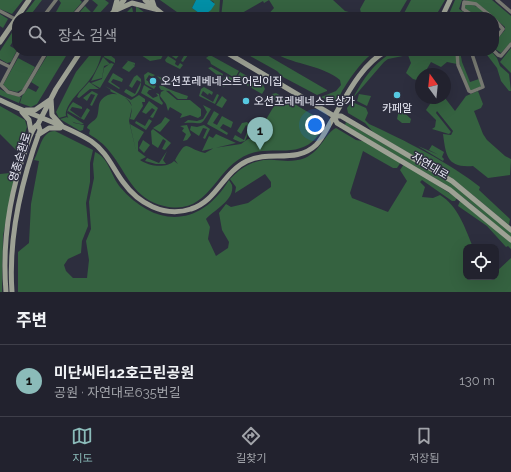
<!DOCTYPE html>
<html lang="ko">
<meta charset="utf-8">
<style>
body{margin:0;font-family:Raleway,"Noto Sans KR",sans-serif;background:#2e2f3a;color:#f1f3f6}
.controls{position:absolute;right:12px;bottom:12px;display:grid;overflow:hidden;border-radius:8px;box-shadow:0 4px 16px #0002}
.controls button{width:36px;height:36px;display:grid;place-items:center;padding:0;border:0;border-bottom:1px solid #3f3f4a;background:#22222e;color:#f1f3f6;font:20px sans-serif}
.compass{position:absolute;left:415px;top:68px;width:36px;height:36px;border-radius:50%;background:#22222e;box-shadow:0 4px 16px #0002;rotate:345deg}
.you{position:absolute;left:315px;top:125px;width:14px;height:14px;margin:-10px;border:3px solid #fff;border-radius:50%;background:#1a73e8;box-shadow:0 0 0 6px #1a73e833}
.badge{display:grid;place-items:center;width:26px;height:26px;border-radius:50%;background:#8bbbb9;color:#111;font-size:13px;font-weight:700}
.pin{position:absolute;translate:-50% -33px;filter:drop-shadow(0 1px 2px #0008)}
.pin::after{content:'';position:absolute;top:21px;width:14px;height:12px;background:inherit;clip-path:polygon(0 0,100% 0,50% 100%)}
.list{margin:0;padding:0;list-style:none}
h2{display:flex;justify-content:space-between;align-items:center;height:52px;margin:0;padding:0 16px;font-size:17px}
h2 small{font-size:13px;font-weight:400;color:#a2a4aa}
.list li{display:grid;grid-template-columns:26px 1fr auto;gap:12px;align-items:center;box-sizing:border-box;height:72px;padding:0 16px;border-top:1px solid #3f3f4a}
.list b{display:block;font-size:15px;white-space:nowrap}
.list p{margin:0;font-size:13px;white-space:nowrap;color:#a2a4aa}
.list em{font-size:13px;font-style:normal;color:#a2a4aa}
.icon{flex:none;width:22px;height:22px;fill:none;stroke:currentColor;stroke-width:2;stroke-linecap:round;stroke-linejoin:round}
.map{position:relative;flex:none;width:511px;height:292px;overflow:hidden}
.search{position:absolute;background:#22222e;box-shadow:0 4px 16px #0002;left:12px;right:12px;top:12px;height:44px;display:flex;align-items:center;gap:10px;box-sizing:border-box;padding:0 14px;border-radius:16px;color:#a2a4aa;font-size:15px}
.sheet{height:124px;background:#22222e}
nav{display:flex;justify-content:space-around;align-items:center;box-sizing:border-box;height:56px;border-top:1px solid #3f3f4a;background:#22222e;font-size:11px;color:#a2a4aa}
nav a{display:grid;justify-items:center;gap:2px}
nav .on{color:#8bbbb9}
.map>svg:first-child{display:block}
</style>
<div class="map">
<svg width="511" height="292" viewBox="0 0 511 292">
<rect width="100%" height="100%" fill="#2d2e3e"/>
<path fill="#356240" d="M0 0H23L12 14 0 9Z
M35 0H42L29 17H22Z
M59 0H80L82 2 69 17H59L56 12 61 3Z
M92 0H105L109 3 96 17H76L85 6 92 13 98 5Z
M160 0H196L192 8 203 16 214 2 210 0H220L219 16 184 17Z
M223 0H333L345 11 368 17H266L274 8 269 0 264 3 263 1 235 17H221Z
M365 0H407L397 17H374L361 13 360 9Z
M411 0H445L435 17H402Z
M455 0H462L459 9 472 17H450L449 14Z
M465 0H492L511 16V42L501 53 494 48V43L505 30V27L482 7Z
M467 3 480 8 490 17H477L465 9V4Z
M136 6 150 17H136Z
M132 7 134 17H122Z
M0 14 8 19 3 28 0 26Z
M17 25V35L10 46 17 50 11 62 7 63 0 59V51Z
M511 48V73L500 62Z
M50 51H69L37 104 31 107 20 103 22 96 28 88 36 92 39 87 31 82Z
M93 51H96L101 56C99 64 95 73 90 79 84 88 64 104 66 116L59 118 56 112 76 72Z
M105 51 115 59V63L104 57Z
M153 51H157L163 55 161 59 150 61 141 55 149 54Z
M170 51H184L188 55 183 62 181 61 185 54 182 52 176 59 169 54Z
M260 51 327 90V91L317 95 283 77 277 71 243 52Z
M277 51H376C363 59 352 75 344 88 340 93 339 101 333 103L321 97 336 91 341 85 340 80C322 65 295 65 277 54Z
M395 51H456L457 64 447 62 441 67 431 62 424 74H421L420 81 413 79 406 73 411 63 408 55 388 59 384 62 353 98C364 78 374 62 395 51Z
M458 51H460L462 62 470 82 479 79 482 86 470 91 460 65Z
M484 51H491L497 58 500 66 509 74 511 91H509L501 81 497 68Z
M210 55 239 71 235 78 211 64 210 61 206 58Z
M168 56 176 61 175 64 178 66 180 63 183 65 180 69 166 62 165 60Z
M103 57 110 64 104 66 102 78 91 81Z
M18 58 35 67 23 89 17 92 9 90 3 85Z
M126 60 135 63V65L133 64 135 66 129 72 122 68 128 61Z
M111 63 114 64 100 88 91 83 102 79 104 68Z
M211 67 223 74 219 83 217 75 208 68Z
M148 72 155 75 152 77 149 75 146 80 156 86 154 89 145 84 144 75Z
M240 72 263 85 265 89 262 94 236 79Z
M113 73 123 79 122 82 113 79 111 82 120 88 119 89 108 82Z
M137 75 141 79C142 85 139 95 132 97L124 92 126 89 135 94 141 82 137 80 132 88 129 86 134 77Z
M226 75 234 79 233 81 228 80 224 87 220 84Z
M157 76 177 84 175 87 165 82 163 86C171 91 180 93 188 96L187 99H178L169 91 161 90 159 87 162 81Z
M89 82 99 89H90L79 98 77 97 79 93Z
M144 85 152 90H149L147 93 153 98 158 96 156 93 159 94 160 99 163 103 162 105 141 93Z
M105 86 131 100 139 95 145 99V102H142L143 106 134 120 130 119C137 96 124 99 110 91L111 90Z
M204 87 213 92 212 95 209 93 208 95 203 91 201 95 213 102 217 94 219 95 215 104 199 96 201 89Z
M0 89 9 94 21 97 19 103 0 95Z
M165 90 177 100H190L201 109V116L198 118 190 115 180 118 182 114 170 107 168 111 166 104 160 96 161 92Z
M92 91 98 94 92 106 90 105 95 95 91 94 87 101 83 98Z
M478 91 483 104 481 108 474 111 483 134 487 140 505 156 511 159 510 175 488 178 473 166C447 168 446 156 443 134L451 135 453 131 437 111 436 113 451 132 449 134 432 129 435 127 436 120 426 110 434 98H445L455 111 466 96Z
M276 93 323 121C324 126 322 130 319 134 301 160 274 145 249 154 214 167 210 217 164 206 133 199 127 173 110 152 104 144 97 139 89 134L90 130 87 128C88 123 94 122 97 117 99 112 98 106 100 102 108 88 128 94 132 107L129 121 136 151 130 124 144 132 138 142V151L146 157 140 160C148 166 166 169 174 161L178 164 175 160C188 137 184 148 205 153L214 148 241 144 248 139 255 138 277 101 271 97 272 94Z
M359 94 371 96 367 106 357 101Z
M222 96 227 100 222 108 216 105Z
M149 101 158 108 153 118 150 117 155 110 152 108 146 114 142 112Z
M73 102 82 107V109L72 107 70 110 81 118 87 108 90 110 84 120 82 119 68 111 67 113 84 124C69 124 61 115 73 102Z
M352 102 366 108 368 113 365 120 369 124C404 140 450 163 480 187L479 190 510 219 509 225 452 178 373 132 365 123 348 113 347 108Z
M203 105 211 109C199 130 203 121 184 123L188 120 197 121 203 119 207 112Z
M0 106 25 120 27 127 19 151 16 150 0 134Z
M397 106 411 119 410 123H402L397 119 399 110 396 108Z
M214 111 219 114 213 123 217 125 222 116 233 122 231 128 223 124 220 128 228 133 227 135 207 124Z
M67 117 74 123 84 125 83 130 80 131 60 119Z
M165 117 170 120 160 132 153 128 161 123Z
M149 119 152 121 146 130 135 123 136 121 145 126Z
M247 122 250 125V130L245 141 240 142 233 139 235 135 244 140 249 127 246 125 241 134 237 131 242 123Z
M346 122 452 183 511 231V238L469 202 446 185 345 125Z
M187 125 191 135 187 140 183 141 186 134 182 131 184 128 180 126Z
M204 125 210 129 205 139 203 138 207 129 203 128 199 136 190 130 191 126 197 127Z
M336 128 356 140 368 142 401 162 397 168H393L363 151 350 193 352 198 388 212 407 181 400 170 404 164 457 198 455 201H452L422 180 420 182 425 187 422 197 433 198 440 195C458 206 465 228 473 247H466V277H496V272L511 258V292H18V252L29 243 31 204 39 161 34 160C40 150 41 131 55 131L93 150 90 163V182L86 203 88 226 82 241 81 253 68 259 64 265 66 271 73 278H87L89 260 86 241 91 229 89 202 94 178 93 164 95 152C109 158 111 176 120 187 155 228 200 228 229 180L232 185C235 200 214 210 206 219L210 227 208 239 216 256 228 248 229 242 222 230 219 213 226 204 231 207 248 203 271 187V182L265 174 235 193 236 187 230 179C242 166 257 158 274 160 285 161 294 162 305 158 322 150 325 133 336 128Z
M153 129 171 143 165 150 162 149 166 141 163 139 158 148 152 144 151 131Z
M216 134 236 143 202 151 209 136 213 138Z
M143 140 150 145 144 153 139 148Z
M432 145 444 152 442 157 444 159 443 161 418 146 439 155 429 150Z
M167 151 163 160 166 164H156L145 161 147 158 159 163Z
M10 173 14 178 3 236 2 292H0V174Z
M460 201 511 242V249L508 246 506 247 487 226 458 206Z"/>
<path fill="#028fa6" d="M196 0H210L215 4 211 10 203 16 192 8Z"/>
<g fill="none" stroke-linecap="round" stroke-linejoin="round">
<path stroke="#767870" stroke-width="3.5" d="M497 0 511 12
M0 11 17 20
M444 14 448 17
M43 17 56 0
M72 17 87 0
M475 17 463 9 464 2 476 4 492 17
M494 19 503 29 494 41
M19 51 1 85 8 92 19 95 23 92 47 51
M457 51 458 65 469 91 471 92 483 87 471 51
M494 51 498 55 501 56 511 44
M0 62 10 67"/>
<path stroke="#9da194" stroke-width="5" d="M117 0 114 11 132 3 155 9 152 0
M145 0 166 17
M109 17 124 0
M442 17 450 0
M0 42 29 0
M224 51 334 116H341L452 181 511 230
M0 100C30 115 64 124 91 141 107 152 112 167 123 182 138 203 164 218 191 209 217 201 223 172 247 161 270 150 296 164 316 145 323 138 327 128 332 120 347 95 360 66 386 51
M26 110H35L51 99 52 115 62 126
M22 112 29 120 31 131
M334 116 337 123 450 190 511 240
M38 135 49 128H60
M6 292C2 243 10 193 26 148 29 139 31 129 38 124
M12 292C8 236 21 182 40 130L38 124 56 89 81 51"/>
</g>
<g fill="#56c9e1" stroke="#2d2e3e" stroke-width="1.5">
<circle cx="153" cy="81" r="4"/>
<circle cx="397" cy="95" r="4"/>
<circle cx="246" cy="101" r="4"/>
</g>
<g text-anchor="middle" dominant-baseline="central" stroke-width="3" stroke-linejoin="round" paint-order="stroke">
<g font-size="11" fill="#eeeffa" stroke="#2d2e3e" text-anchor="start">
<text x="161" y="81">오션포레베네스트어린이집</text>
<text x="254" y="101">오션포레베네스트상가</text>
<text x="397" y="108" text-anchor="middle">카페알</text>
</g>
<g font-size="11" fill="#eeeffa" stroke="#2d2e3e">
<text transform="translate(20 157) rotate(-73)">영종순환로</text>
<text transform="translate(430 166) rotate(31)">자연대로</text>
</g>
</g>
</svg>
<div class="controls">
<button><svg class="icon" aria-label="locate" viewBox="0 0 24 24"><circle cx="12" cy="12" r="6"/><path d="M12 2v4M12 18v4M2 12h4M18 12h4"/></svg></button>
</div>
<svg class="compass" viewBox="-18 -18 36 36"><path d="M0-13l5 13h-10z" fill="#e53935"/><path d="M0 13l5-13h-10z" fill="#a2a4aa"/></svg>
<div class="you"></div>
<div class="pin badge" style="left:260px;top:150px">1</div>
<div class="search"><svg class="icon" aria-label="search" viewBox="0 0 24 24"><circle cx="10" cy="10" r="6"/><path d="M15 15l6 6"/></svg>장소 검색</div>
</div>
<section class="sheet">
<h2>주변<small></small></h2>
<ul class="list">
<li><span class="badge">1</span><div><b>미단씨티12호근린공원</b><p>공원 · 자연대로635번길</p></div><em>130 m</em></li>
</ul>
</section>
<nav>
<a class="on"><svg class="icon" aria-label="map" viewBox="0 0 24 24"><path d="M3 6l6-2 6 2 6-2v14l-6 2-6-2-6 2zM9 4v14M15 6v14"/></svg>지도</a>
<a><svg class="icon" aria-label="directions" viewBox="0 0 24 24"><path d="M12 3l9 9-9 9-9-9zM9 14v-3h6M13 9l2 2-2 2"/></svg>길찾기</a>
<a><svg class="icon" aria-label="saved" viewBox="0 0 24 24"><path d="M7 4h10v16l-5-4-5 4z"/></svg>저장됨</a>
</nav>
